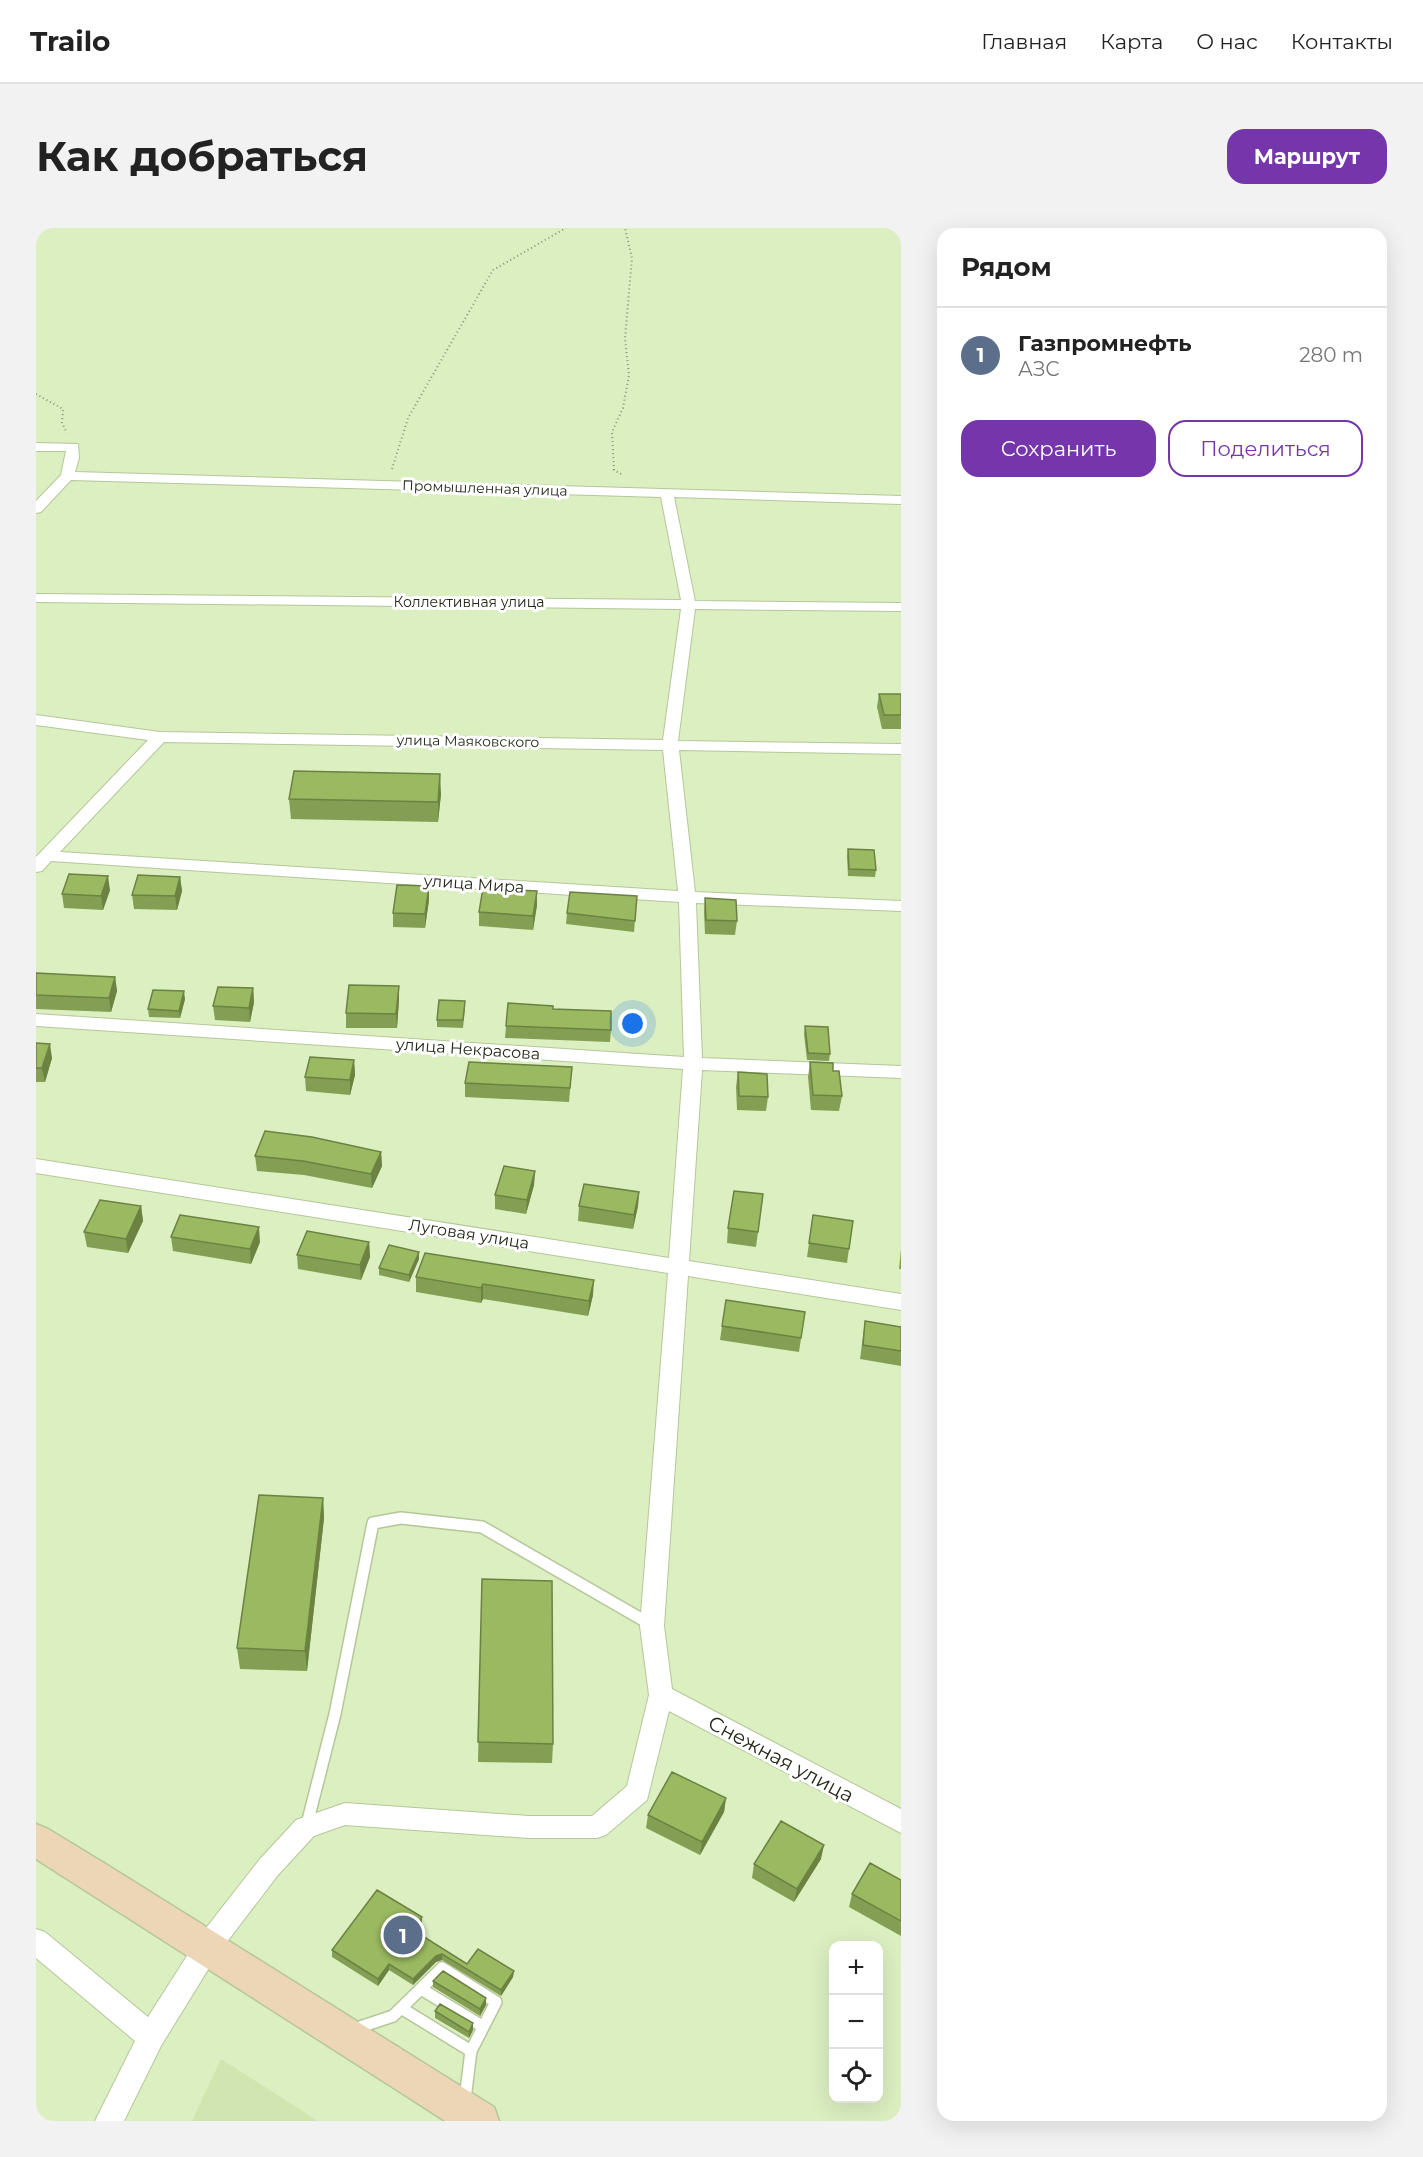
<!DOCTYPE html>
<html lang="ru">
<meta charset="utf-8">
<style>
body{margin:0;font-family:Montserrat,sans-serif;background:#f2f2f2;color:#222}
.controls{position:absolute;right:18px;bottom:18px;display:grid;overflow:hidden;border-radius:12px;box-shadow:0 6px 24px #0002}
.controls button{width:54px;height:54px;display:grid;place-items:center;padding:0;border:0;border-bottom:2px solid #e0e0e0;background:#fff;color:#222;font:30px sans-serif}
.you{position:absolute;left:597px;top:796px;width:21px;height:21px;margin:-15px;border:4px solid #fff;border-radius:50%;background:#1a73e8;box-shadow:0 0 0 9px #1a73e833}
.badge{display:grid;place-items:center;width:39px;height:39px;border-radius:50%;background:#7536ab;color:#fff;font-size:20px;font-weight:700}
.pin{position:absolute;translate:-50% -50%;border:3px solid #fff;box-shadow:0 2px 6px #0006}
.list{margin:0;padding:0;list-style:none}
h2{display:flex;justify-content:space-between;align-items:center;height:78px;margin:0;padding:0 24px;font-size:26px}
h2 small{font-size:20px;font-weight:400;color:#767676}
.list li{display:grid;grid-template-columns:39px 1fr auto;gap:18px;align-items:center;box-sizing:border-box;height:96px;padding:0 24px;border-top:2px solid #e0e0e0}
.list b{display:block;font-size:22px;white-space:nowrap}
.list p{margin:0;font-size:20px;white-space:nowrap;color:#767676}
.list em{font-size:20px;font-style:normal;color:#767676}
.actions{display:flex;gap:12px;padding:18px 24px}
.actions a{flex:1;padding:14px 0;border:2px solid #7536ab;border-radius:18px;text-align:center;font-size:21px;color:#7536ab}
.actions .main{background:#7536ab;color:#fff}
.icon{flex:none;width:33px;height:33px;fill:none;stroke:currentColor;stroke-width:2;stroke-linecap:round;stroke-linejoin:round}
.map{position:relative;flex:none;width:865px;height:1893px;overflow:hidden;border-radius:18px}
header{display:flex;align-items:center;gap:36px;box-sizing:border-box;height:84px;padding:0 30px;background:#fff;border-bottom:2px solid #e0e0e0}
header strong{font-size:28px}
nav{display:flex;gap:33px;margin-inline-start:auto;font-size:21px}
.intro{display:flex;align-items:center;justify-content:space-between;box-sizing:border-box;height:144px;padding:0 36px}
h1{margin:0;font-size:42px}
.button{padding:15px 27px;border-radius:18px;background:#7536ab;color:#fff;font-size:21px;font-weight:700}
main{display:flex;gap:36px;padding:0 36px}
aside{flex:1;background:#fff;border-radius:18px;box-shadow:0 6px 24px #0002}
.map>svg:first-child{display:block}
</style>
<header>
<strong>Trailo</strong>
<nav><a>Главная</a><a>Карта</a><a>О нас</a><a>Контакты</a></nav>
</header>
<div class="intro"><h1>Как добраться</h1><a class="button">Маршрут</a></div>
<main>
<div class="map">
<svg width="865" height="1893" viewBox="0 0 865 1893">
<rect width="100%" height="100%" fill="#dcefc1"/>
<path fill="#d0e5b0" d="M185 1831 282 1893H156Z"/>
<g fill="none" stroke-linecap="round" stroke-linejoin="round">
<defs>
<path id="lane" d="M270 1600 299 1486 337 1295 365 1290 446 1299 614 1396
M385 1761 446 1798
M365 1780 435 1823
M318 1801 357 1788 406 1740 460 1774 435 1823 429 1871"/>
<path id="street" d="M0 215 42 216 43 230 39 244 865 268V276L638 269 659 373 865 375V383L659 381 642 513 865 516V526L643 522 659 664 865 673V683L660 675 666 830 865 838V850L666 842 653 1033 865 1066V1082L652 1048 628 1398 636 1461 865 1581V1605L633 1483 611 1572 570 1607 561 1610H493L309 1597 278 1608 242 1647 181 1727 125 1818 88 1893H59L99 1813 0 1730V1701L9 1704 112 1789 163 1709 224 1631 260 1592 309 1575 493 1588H556L591 1558 613 1467 604 1398 632 1045 0 945V931L633 1030 647 841 0 798V786L648 829 643 674 15 633 6 643 0 644V629L112 512 0 497V487L124 504 627 512 645 381 0 374V366L645 372 625 269 35 252 5 284 0 285V273L25 247 30 223H0ZM128 514 627 522 642 663 24 624Z"/>
<path id="secondary" d="M0 1596 12 1601 68 1635 458 1879 463 1893H409L375 1871 0 1631Z"/>
</defs>
<use href="#lane" stroke="#b5c79a" stroke-width="14"/>
<use href="#street" stroke="#b5c79a" stroke-width="2"/>
<use href="#secondary" stroke="#b5c79a" stroke-width="3"/>
<path stroke="#889574" stroke-width="2" stroke-dasharray="1 3" stroke-linecap="butt" d="M0 166 27 181 26 195 31 205
M356 241 372 190 457 42 530 0
M585 246 578 242 576 204 587 180 593 147 589 110 596 30 589 0"/>
<use href="#lane" stroke="#fff" stroke-width="11"/>
<use href="#street" fill="#fff" fill-rule="evenodd"/>
<use href="#secondary" fill="#edd6b6" fill-rule="evenodd"/>
</g>
<path fill="#849f53" d="M843 466H865V501H846L841 479Z
M405 566 402 594 255 591 253 571Z
M812 621 840 642 839 649 812 648 811 628Z
M144 649 146 663 141 682 98 681 96 667Z
M74 662 67 682 28 680 26 666Z
M601 668 598 704 530 696 531 685Z
M669 670 701 693 699 707 669 706 668 684Z
M393 672 389 700 357 699V685Z
M501 677 497 702 443 698V684Z
M0 745 79 749 81 763 75 784 0 781Z
M363 758V772L361 800H310V785Z
M217 760 218 774 214 794 179 792 177 778Z
M149 771 144 790 113 789 112 781Z
M429 780 427 800 401 799V792Z
M517 781 575 802 574 814 469 810 470 798Z
M769 798 794 826 793 833 771 832 768 806Z
M0 815 16 830 9 854H0Z
M318 832 319 847 314 867 270 863 269 849Z
M774 834 797 843 806 868 803 883 775 882 772 849Z
M536 839 533 874 429 869V855Z
M702 844 732 869 730 883 701 882 700 859Z
M345 924 346 938 336 960 268 947 221 943 219 928Z
M499 943 498 957 490 986 459 981V967Z
M603 964 602 978 597 1001 542 993 543 978Z
M727 966 720 1019 691 1015 692 1000Z
M105 978 107 993 92 1025 51 1019 48 1004Z
M777 987 813 1021 811 1035 771 1029Z
M135 1009 224 1014 215 1036 137 1023Z
M333 1014 334 1029 325 1052 262 1041 261 1027Z
M865 1021V1041H863Z
M383 1024V1031L373 1054 343 1047V1040Z
M380 1049 557 1067 552 1088 447 1071 445 1075 380 1064Z
M769 1084 763 1124 684 1112 686 1098Z
M829 1093 865 1099V1138L824 1131Z
M287 1270 288 1290 271 1443 204 1441 201 1420Z
M446 1351 517 1516 516 1535 442 1534Z
M690 1570 688 1584 664 1627 610 1600 612 1587Z
M785 1631 758 1674 716 1650 718 1636Z
M865 1652V1708L813 1679 816 1666Z
M386 1689V1696L380 1704 431 1736 478 1743 477 1749 465 1768 406 1732 400 1734 377 1757 353 1742 342 1758 296 1729V1722Z
M397 1753 450 1777 444 1788 397 1759Z
M399 1783 437 1802 433 1810 399 1790Z"/>
<path fill="#6c8243" d="M404 546 405 566 402 594V574Z
M72 648 74 662 67 682 65 668Z
M144 649 146 663 141 682 139 668Z
M393 658V672L389 700V686Z
M501 663V677L497 702V688Z
M79 749 81 763 75 784 73 770Z
M363 758V772L361 800 360 786Z
M217 760 218 774 214 794 213 780Z
M148 763 149 771 144 790 143 783Z
M14 816 16 830 9 854 6 840Z
M318 832 319 847 314 867V852Z
M345 924 346 938 336 960 335 946Z
M499 943 498 957 490 986 491 972Z
M603 964 602 978 597 1001 598 987Z
M105 978 107 993 92 1025 90 1011Z
M223 999 224 1014 215 1036 214 1021Z
M333 1014 334 1029 325 1052 324 1037Z
M383 1024V1031L373 1054V1047Z
M558 1052 557 1067 552 1088 553 1073Z
M447 1056V1071L445 1075V1060Z
M287 1270 288 1290 271 1443 269 1423Z
M690 1570 688 1584 664 1627 666 1614Z
M788 1617 785 1631 758 1674 761 1661Z
M386 1689V1696L377 1709V1702Z
M406 1726V1732L400 1734 377 1757V1751L400 1728Z
M353 1736V1742L342 1758V1751Z
M478 1743 477 1749 465 1768V1762Z
M450 1770V1777L444 1788V1781Z
M437 1795V1802L433 1810V1804Z"/>
<path fill="#9ab960" stroke="#6c8243" stroke-width="1.5" d="M843 466H865V487H848Z
M258 543 404 546 402 574 253 571Z
M812 621 838 622 840 642 813 641Z
M33 646 72 648 65 668 26 666Z
M102 647 144 649 139 668 96 667Z
M361 657 393 658 389 686 357 685Z
M447 660 501 663 497 688 443 684Z
M534 664 601 668 599 693 531 685Z
M669 670 700 672 701 693 670 692Z
M0 745 79 749 73 770 0 767Z
M313 757 363 758 360 786 310 785Z
M182 759 217 760 213 780 177 778Z
M117 762 148 763 143 783 112 781Z
M403 772 429 773 427 792H401Z
M472 775 517 778V781L575 783V802L470 798Z
M769 798 792 799 794 826 772 825Z
M0 815 14 816 6 840H0Z
M274 829 318 832 314 852 269 849Z
M433 834 536 839 534 860 429 855Z
M774 834 797 835V843H803L806 868 777 867Z
M702 844 731 846 732 869 703 868Z
M229 903 276 909 345 924 335 946 267 933 219 928Z
M468 938 499 943 491 972 459 967Z
M548 956 603 964 598 987 543 978Z
M698 963 727 966 722 1004 692 1000Z
M64 972 105 978 90 1011 48 1004Z
M144 987 223 999 214 1021 135 1009Z
M777 987 817 993 813 1021 773 1015Z
M271 1003 333 1014 324 1037 261 1027Z
M353 1017 383 1024 373 1047 343 1040Z
M389 1025 558 1052 553 1073 447 1056 445 1060 380 1049Z
M690 1072 769 1084 765 1110 686 1098Z
M829 1093 865 1099V1123L827 1117Z
M223 1267 287 1270 269 1423 201 1420Z
M446 1351 516 1353 517 1516 442 1514Z
M636 1544 690 1570 666 1614 612 1587Z
M745 1593 788 1617 761 1661 718 1636Z
M834 1635 865 1652V1693L816 1666Z
M341 1662 386 1689 377 1702 431 1736 442 1721 478 1743 465 1762 406 1726 400 1728 377 1751 353 1736 342 1751 296 1722Z
M407 1743 450 1770 444 1781 397 1753Z
M404 1776 437 1795 433 1804 399 1783Z"/>
<g text-anchor="middle" dominant-baseline="central" stroke-width="6" stroke-linejoin="round" paint-order="stroke">
<g font-size="14" fill="#232918" stroke="#fff">
<text transform="translate(449 260) rotate(2)">Промышленная улица</text>
<text x="433" y="374">Коллективная улица</text>
<text transform="translate(432 513) rotate(1)">улица Маяковского</text>
</g>
<g font-size="16" fill="#232918" stroke="#fff">
<text transform="translate(438 656) rotate(4)">улица Мира</text>
<text transform="translate(432 821) rotate(4)">улица Некрасова</text>
<text transform="translate(433 1006) rotate(9)">Луговая улица</text>
</g>
<g font-size="20" fill="#232918" stroke="#fff">
<text transform="translate(745 1531) rotate(28)">Снежная улица</text>
</g>
</g>
</svg>
<div class="controls">
<button>+</button>
<button>−</button>
<button><svg class="icon" aria-label="locate" viewBox="0 0 24 24"><circle cx="12" cy="12" r="6"/><path d="M12 2v4M12 18v4M2 12h4M18 12h4"/></svg></button>
</div>
<div class="you"></div>
<div class="pin badge" style="left:367px;top:1707px;background:#5c6f8a">1</div>
</div>
<aside>
<h2>Рядом<small></small></h2>
<ul class="list">
<li><span class="badge" style="background:#5c6f8a">1</span><div><b>Газпромнефть</b><p>АЗС</p></div><em>280 m</em></li>
</ul>
<div class="actions"><a class="main">Сохранить</a><a>Поделиться</a></div>
</aside>
</main>
